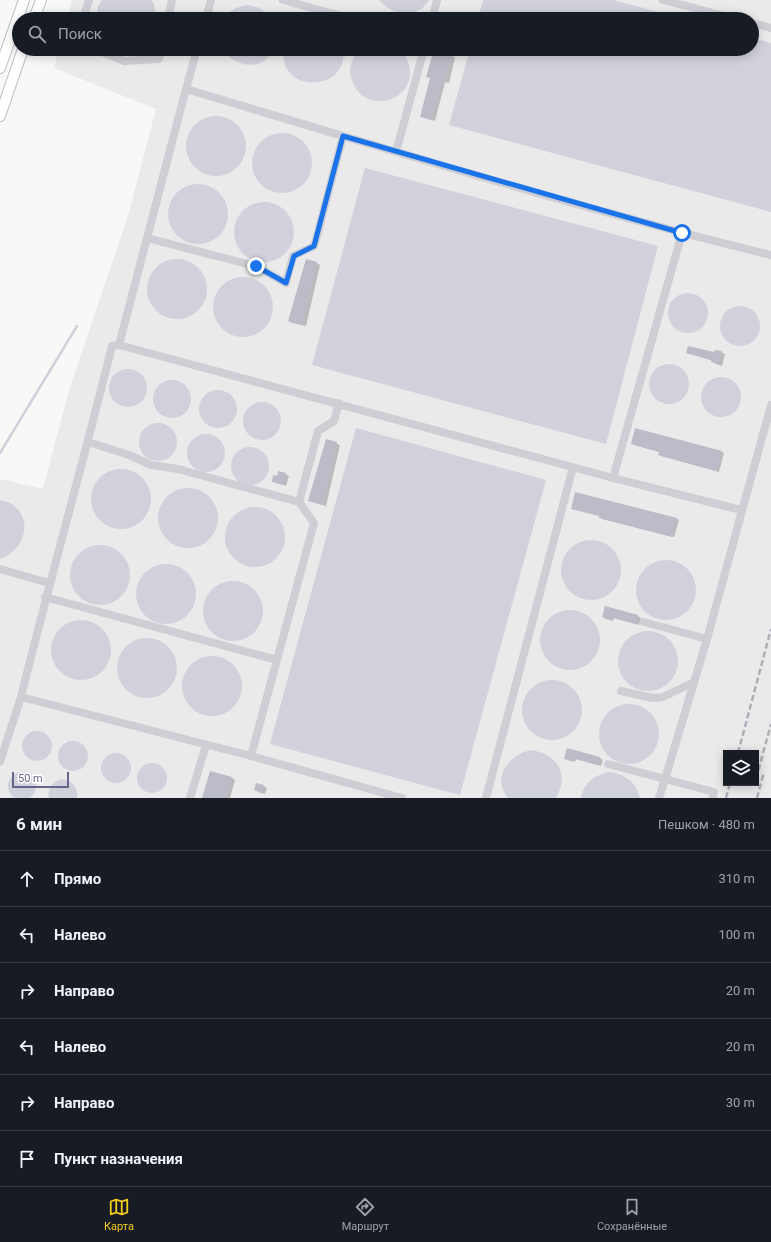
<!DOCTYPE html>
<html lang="ru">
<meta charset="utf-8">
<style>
body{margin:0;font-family:Roboto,sans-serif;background:#242831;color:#f1f3f6}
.controls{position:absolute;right:12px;bottom:12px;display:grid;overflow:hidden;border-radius:0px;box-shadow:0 2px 10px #0003}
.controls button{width:36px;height:36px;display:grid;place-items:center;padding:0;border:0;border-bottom:1px solid #363941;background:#171b24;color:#f1f3f6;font:20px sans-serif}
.scale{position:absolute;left:12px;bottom:10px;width:57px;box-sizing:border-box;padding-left:4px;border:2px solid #66658a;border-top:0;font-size:11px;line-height:14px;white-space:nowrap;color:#66658a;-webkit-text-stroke:3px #fff;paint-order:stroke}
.stop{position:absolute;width:12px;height:12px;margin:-9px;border:3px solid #1a73e8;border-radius:50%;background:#fff}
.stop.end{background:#1a73e8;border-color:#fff;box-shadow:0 1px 4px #0008}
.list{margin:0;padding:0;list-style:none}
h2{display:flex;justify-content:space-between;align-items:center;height:52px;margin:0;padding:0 16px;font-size:17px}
h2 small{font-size:13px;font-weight:400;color:#9ea1a6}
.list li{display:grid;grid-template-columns:26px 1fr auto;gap:12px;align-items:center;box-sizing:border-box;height:56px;padding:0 16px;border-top:1px solid #363941}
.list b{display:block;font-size:15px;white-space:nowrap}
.list em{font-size:13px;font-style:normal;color:#9ea1a6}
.icon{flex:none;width:22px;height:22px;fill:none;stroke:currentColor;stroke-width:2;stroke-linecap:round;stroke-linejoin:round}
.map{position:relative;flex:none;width:771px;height:798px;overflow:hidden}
.search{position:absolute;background:#171b24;box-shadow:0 2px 10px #0003;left:12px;right:12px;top:12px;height:44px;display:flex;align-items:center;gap:10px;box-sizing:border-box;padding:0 14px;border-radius:22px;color:#9ea1a6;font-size:15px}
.sheet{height:388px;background:#171b24}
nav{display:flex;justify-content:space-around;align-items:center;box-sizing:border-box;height:56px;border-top:1px solid #363941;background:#171b24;font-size:11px;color:#9ea1a6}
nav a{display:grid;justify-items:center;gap:2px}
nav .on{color:#f5cd1b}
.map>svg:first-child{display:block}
</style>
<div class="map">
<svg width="771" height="798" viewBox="0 0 771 798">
<rect width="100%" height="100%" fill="#f7f9f6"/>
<path fill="#e9eae9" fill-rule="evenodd" d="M72 0H771V798H0V479L43 489 69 390 128 216 156 109 54 68 59 49H752V19H67ZM726 753H756V783H726Z"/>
<path fill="#d0d1db" d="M102 0H151L154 4 156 19H96L98 6Z
M379 0H429C418 20 391 15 379 0Z
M483 0H614L683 19H478Z
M247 5C259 7 266 10 273 19H223C229 10 237 7 247 5Z
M752 38 771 43V212L449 125 470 49H752Z
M221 49H274C261 73 236 67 221 49Z
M284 49H343C350 93 276 94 284 49Z
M360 49H401C435 94 364 125 351 77 348 67 353 56 360 49Z
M186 146a30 30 0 1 1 60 0a30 30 0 1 1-60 0Z
M252 163a30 30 0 1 1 60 0a30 30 0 1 1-60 0Z
M365 168 658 246 606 444 312 365Z
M168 214a30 30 0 1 1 60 0a30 30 0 1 1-60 0Z
M234 232a30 30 0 1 1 60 0a30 30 0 1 1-60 0Z
M147 289a30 30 0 1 1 60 0a30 30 0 1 1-60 0Z
M213 307a30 30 0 1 1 60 0a30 30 0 1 1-60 0Z
M668 313a20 20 0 1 1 40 0a20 20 0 1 1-40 0Z
M720 326a20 20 0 1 1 40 0a20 20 0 1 1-40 0Z
M649 384a20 20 0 1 1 40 0a20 20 0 1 1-40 0Z
M109 388a19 19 0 1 1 38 0a19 19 0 1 1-38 0Z
M701 397a20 20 0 1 1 40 0a20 20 0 1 1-40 0Z
M153 399a19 19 0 1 1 38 0a19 19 0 1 1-38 0Z
M199 409a19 19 0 1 1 38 0a19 19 0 1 1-38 0Z
M243 421a19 19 0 1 1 38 0a19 19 0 1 1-38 0Z
M139 442a19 19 0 1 1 38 0a19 19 0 1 1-38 0Z
M356 428 546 480 460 795 270 744Z
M187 453a19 19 0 1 1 38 0a19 19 0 1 1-38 0Z
M231 466a19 19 0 1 1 38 0a19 19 0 1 1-38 0Z
M91 499a30 30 0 1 1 60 0a30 30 0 1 1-60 0Z
M158 518a30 30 0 1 1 60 0a30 30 0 1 1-60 0Z
M0 500C34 506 31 549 0 559Z
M225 537a30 30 0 1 1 60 0a30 30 0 1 1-60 0Z
M561 570a30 30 0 1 1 60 0a30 30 0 1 1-60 0Z
M70 575a30 30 0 1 1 60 0a30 30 0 1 1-60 0Z
M636 590a30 30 0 1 1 60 0a30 30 0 1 1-60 0Z
M136 594a30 30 0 1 1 60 0a30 30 0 1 1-60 0Z
M203 611a30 30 0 1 1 60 0a30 30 0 1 1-60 0Z
M540 640a30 30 0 1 1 60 0a30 30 0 1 1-60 0Z
M51 650a30 30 0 1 1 60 0a30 30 0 1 1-60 0Z
M618 661a30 30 0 1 1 60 0a30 30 0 1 1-60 0Z
M117 668a30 30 0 1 1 60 0a30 30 0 1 1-60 0Z
M182 686a30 30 0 1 1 60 0a30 30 0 1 1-60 0Z
M522 710a30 30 0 1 1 60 0a30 30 0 1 1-60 0Z
M599 734a30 30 0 1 1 60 0a30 30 0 1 1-60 0Z
M22 746a15 15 0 1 1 30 0a15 15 0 1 1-30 0Z
M58 756a15 15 0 1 1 30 0a15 15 0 1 1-30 0Z
M531 750C557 754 570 774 556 798H508C491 777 509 755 531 750Z
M101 768a15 15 0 1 1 30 0a15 15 0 1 1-30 0Z
M137 778a15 15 0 1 1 30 0a15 15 0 1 1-30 0Z
M8 786a14 14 0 1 1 28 0a14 14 0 1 1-28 0Z
M610 772C626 775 636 782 640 798H581C584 782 595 775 610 772Z
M62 779C73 781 78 787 77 798H49C47 788 53 781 62 779Z"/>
<path fill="#0003" d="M434 51 455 57 449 83 445 82 435 121 421 116 431 79 428 77Z
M316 263 320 265 306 326 292 323 289 321Z
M721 352 725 354 722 366 716 364 713 361 687 353Z
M636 429 722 452 724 453 719 472 661 456 659 455 660 452 634 445 632 444Z
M327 440 340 445 326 506 309 501Z
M285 474 289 476 286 486 273 481Z
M600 516 677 519 679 520 674 537 602 519Z
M605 607 638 616 641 618 639 625 614 618 613 621 606 619 603 617Z
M567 749 600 758 603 760 601 766 576 759 575 762 568 760 565 758Z
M232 778 235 780 230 798H204Z
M264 786 267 788 265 794 258 792Z"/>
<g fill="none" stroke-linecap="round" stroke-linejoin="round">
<path stroke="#d0d1db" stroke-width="2.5" d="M0 453 77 326"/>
</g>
<path fill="#bcbcc8" d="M434 49 452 54 445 82 442 81 432 120 420 117 430 78 426 77Z
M306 259 317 262 302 325 288 321Z
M688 346 714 352 715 350 722 351 718 364 711 362 712 360 686 353Z
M635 428 722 451 717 471 658 455 659 452 631 444Z
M326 439 337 442 323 505 308 501Z
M278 471 286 473 283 485 272 482 273 475 277 476Z
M575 492 677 518 672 537 599 518V516L571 509Z
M605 606 638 615 636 624 610 617V619L602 617Z
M567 748 600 757 598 765 572 758V761L564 759Z
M210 771 232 777 226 798H202Z
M256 783 264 785 261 793 254 790Z"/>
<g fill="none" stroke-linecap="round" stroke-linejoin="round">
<defs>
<path id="major" d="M34 19 41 0
M0 68 24 0
M0 116 23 49"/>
</defs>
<use href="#major" stroke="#bebec5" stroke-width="12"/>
<path stroke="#ceced4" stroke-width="8" d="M283 0 352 19
M663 0 736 19
M83 19 89 0
M168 19 172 0
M206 19 211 0
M432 19 437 0
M752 23 771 28
M95 49 124 61 159 59 161 49
M197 49 186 89C380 147 574 207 771 255
M186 89 119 345 613 478 741 510
M396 152 424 49
M147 238 255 266 286 283 293 256 314 246 317 236 343 136
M119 345 112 346C83 463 50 580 21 697L251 756 402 798
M88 442 129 455 151 465 178 469 299 502
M613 478 682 233
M0 569 49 583
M45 597 277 660
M644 622 707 639
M621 691 653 698 663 697 694 682
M251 756 314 523 299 502 318 431 334 421 339 403
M0 762 21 697
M608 764 665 779 659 798
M190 798 206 745
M486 798 573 467
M713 798 714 792 665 779 707 639 771 405"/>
<use href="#major" stroke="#fff" stroke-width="10"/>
<path stroke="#afaeb9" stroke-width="2.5" stroke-dasharray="6 3" stroke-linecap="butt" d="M738 753 771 629
M756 779 771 724
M726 798 730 783
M757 798 764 772"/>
</g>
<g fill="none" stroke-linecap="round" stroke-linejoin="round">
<path stroke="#1a73e8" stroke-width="5" d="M256 266 286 283 294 256 314 246 343 136 682 233"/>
</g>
</svg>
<div class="controls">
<button><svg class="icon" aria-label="layers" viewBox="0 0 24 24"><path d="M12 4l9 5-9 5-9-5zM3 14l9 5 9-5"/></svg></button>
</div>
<div class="scale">50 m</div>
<div class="stop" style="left:682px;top:233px"></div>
<div class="stop end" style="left:256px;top:266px"></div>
<div class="search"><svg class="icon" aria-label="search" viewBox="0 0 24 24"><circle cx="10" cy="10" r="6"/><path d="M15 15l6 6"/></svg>Поиск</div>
</div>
<section class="sheet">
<h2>6 мин<small>Пешком · 480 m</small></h2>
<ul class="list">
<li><svg class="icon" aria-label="ahead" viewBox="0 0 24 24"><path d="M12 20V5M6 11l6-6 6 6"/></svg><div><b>Прямо</b></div><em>310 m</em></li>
<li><svg class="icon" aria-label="left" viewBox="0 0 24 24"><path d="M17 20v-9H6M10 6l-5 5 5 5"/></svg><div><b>Налево</b></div><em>100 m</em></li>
<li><svg class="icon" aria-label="right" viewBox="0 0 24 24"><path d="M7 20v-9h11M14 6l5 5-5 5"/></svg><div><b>Направо</b></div><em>20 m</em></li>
<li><svg class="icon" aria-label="left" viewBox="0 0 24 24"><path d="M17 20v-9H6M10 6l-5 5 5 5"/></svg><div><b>Налево</b></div><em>20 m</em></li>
<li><svg class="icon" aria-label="right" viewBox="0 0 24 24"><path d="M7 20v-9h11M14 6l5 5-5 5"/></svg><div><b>Направо</b></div><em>30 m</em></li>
<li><svg class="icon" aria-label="arrive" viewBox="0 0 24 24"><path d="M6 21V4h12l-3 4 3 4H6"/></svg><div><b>Пункт назначения</b></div></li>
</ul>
</section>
<nav>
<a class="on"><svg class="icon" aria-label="map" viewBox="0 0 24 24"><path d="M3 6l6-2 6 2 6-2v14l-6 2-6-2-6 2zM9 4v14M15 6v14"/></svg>Карта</a>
<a><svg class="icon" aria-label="directions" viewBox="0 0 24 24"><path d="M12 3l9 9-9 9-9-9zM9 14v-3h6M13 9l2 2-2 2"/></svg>Маршрут</a>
<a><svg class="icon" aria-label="saved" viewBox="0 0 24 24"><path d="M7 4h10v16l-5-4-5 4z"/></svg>Сохранённые</a>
</nav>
